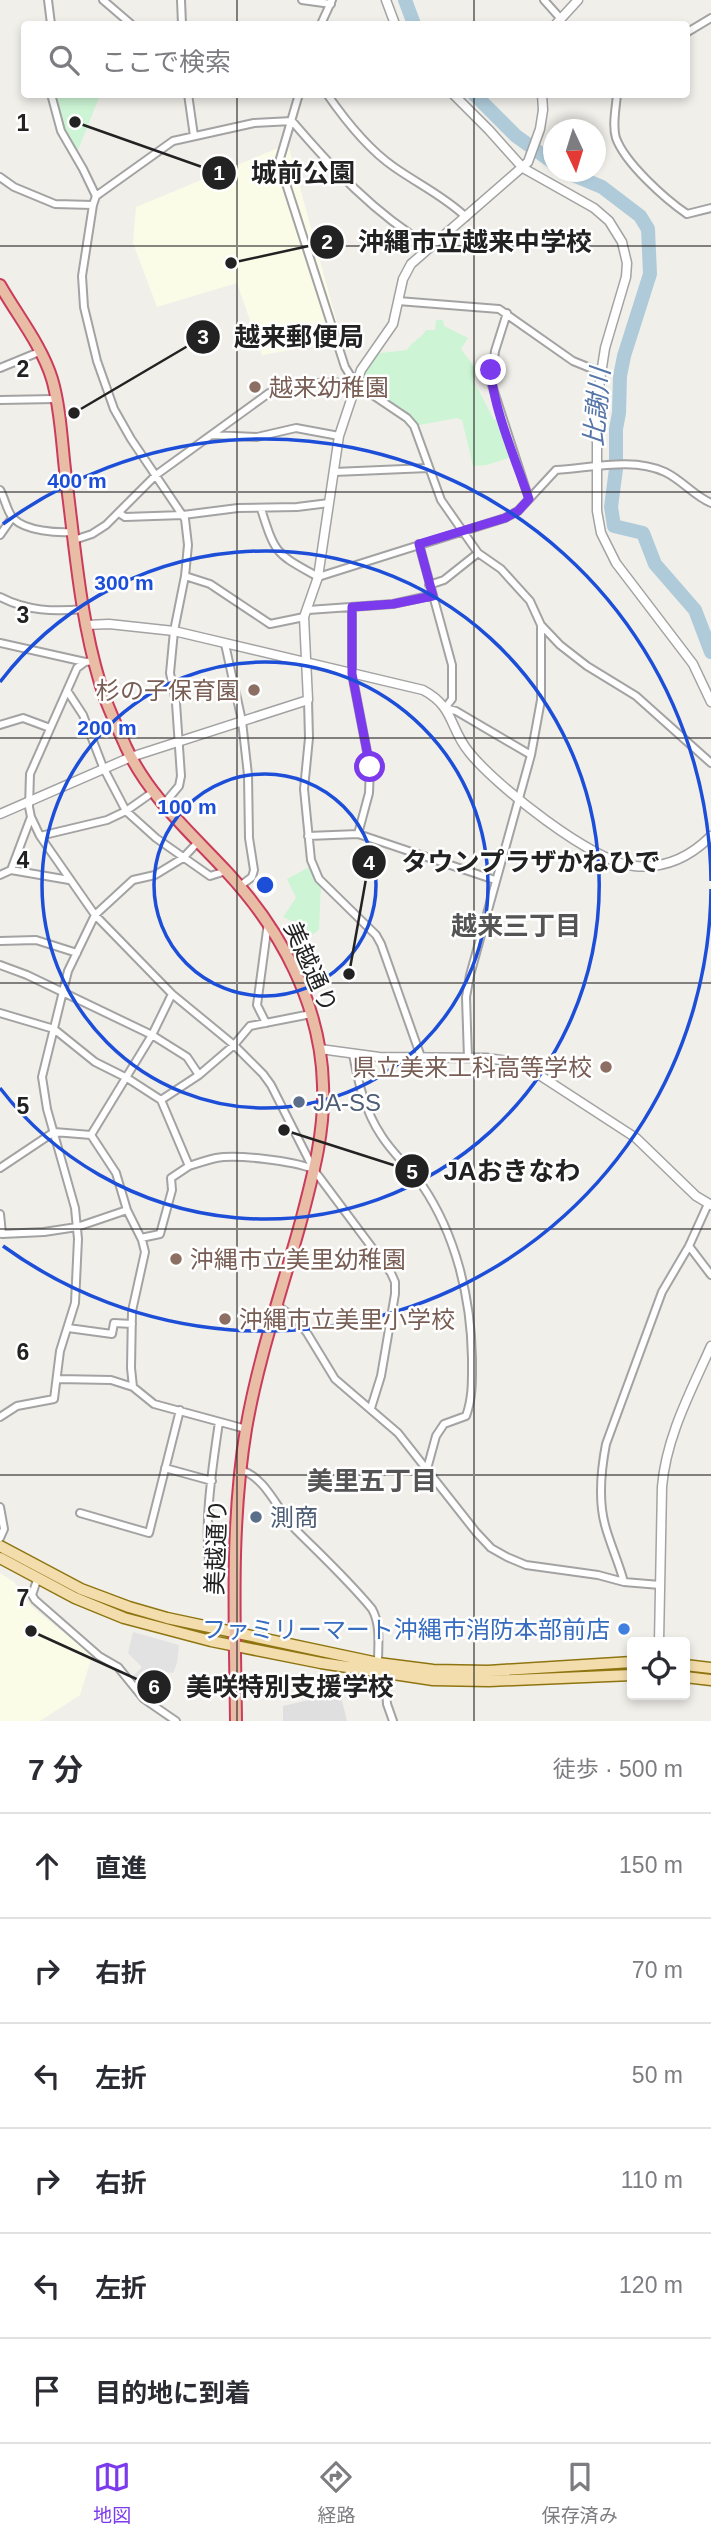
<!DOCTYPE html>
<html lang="ja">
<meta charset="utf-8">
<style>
body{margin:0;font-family:Arial,"Noto Sans JP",sans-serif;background:#f7f7f7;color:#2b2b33}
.controls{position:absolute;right:21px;bottom:21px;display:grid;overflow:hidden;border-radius:7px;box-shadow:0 4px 10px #0003}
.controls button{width:63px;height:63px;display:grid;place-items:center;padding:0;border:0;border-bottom:2px solid #e1e1e2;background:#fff;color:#2b2b33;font:35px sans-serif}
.compass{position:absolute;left:543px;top:119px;width:63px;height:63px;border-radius:50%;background:#fff;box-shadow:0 4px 10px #0003;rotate:176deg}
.stop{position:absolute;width:21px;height:21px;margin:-16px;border:5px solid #7c3aed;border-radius:50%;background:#fff}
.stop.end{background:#7c3aed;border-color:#fff;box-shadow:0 2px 7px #0008}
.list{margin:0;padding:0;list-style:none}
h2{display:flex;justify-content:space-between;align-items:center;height:91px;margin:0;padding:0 28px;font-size:30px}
h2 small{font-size:23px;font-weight:400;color:#7c7c81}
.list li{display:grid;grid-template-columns:46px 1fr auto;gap:21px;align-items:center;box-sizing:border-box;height:105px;padding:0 28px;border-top:2px solid #e1e1e2}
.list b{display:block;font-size:26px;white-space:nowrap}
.list em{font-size:23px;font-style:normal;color:#7c7c81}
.icon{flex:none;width:38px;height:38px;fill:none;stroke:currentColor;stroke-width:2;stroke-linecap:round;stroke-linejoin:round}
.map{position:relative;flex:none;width:711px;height:1721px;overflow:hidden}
.search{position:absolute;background:#fff;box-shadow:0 4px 10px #0003;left:21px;right:21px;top:21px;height:77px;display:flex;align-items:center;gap:18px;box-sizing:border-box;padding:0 24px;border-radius:7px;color:#7c7c81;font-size:26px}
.sheet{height:721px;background:#fff}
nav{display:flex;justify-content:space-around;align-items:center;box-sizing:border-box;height:98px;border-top:2px solid #e1e1e2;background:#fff;font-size:19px;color:#7c7c81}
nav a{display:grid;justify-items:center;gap:4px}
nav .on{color:#7c3aed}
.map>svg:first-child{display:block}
</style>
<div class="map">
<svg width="711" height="1721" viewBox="0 0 711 1721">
<rect width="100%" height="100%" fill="#f1efea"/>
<path fill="#e0dfdf" d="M340 1693 347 1721H283V1706Z"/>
<path fill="#fafce7" d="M288 144 342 341 262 355 237 283 157 307 133 243 136 207Z
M0 1573 14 1582 31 1606 92 1656 80 1695 40 1721H0Z"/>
<path fill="#cdf5d5" d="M54 95H100L76 155 63 131Z
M436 320H443L444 326 468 338 461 349 476 369 473 379 494 420 501 416 515 456 487 465 473 466 462 420 457 418 414 426 355 383 372 354 407 350C413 340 422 338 426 330H435Z
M311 866 321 885 319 930 312 935 299 921H291L283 917 296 898 287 879Z"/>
<path fill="#e2e2e2" d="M133 1632 179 1645 177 1663 173 1673 159 1671 143 1690 131 1678 142 1667 128 1653Z"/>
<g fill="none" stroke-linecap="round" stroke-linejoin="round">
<path stroke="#afcbd9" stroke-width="14" d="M405 0 414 24
M474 94 516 136 554 163
M566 172 602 187 640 216 648 229 650 274 624 356 620 376 619 413 616 429V469L611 507 614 526 643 533 655 564 695 610 711 652"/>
<defs>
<path id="minor" d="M48 0 51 24
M103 0 131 24
M181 0 182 24
M302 0 331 4
M544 0 561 19
M321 24 332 0
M686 33 711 18
M51 94 61 131 83 169 96 196
M188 94 194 136
M299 94 279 162 345 367 355 383 407 418 414 426 441 500 478 553 501 569 530 601 541 625 560 645 587 666 636 696 711 763
M327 94C345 120 368 149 394 167 418 184 444 196 466 217
M617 94C616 108 612 125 616 138 625 163 665 199 687 214L711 208
M292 121C333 169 375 214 429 246
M0 177 14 187 55 204 93 205 96 196 173 141 254 123 292 121
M93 205 82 276 84 307 97 361 114 409 131 439 185 519 188 545 185 576 174 631 170 673 176 703 181 776 179 786 163 805
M398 301 499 309 573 361 600 372
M507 313 495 351 491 382 529 499
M0 368 39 352
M0 400 55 399
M212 435 257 437 296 428 339 436
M334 472 428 468
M0 490C5 498 7 513 14 519 26 531 57 533 73 532
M261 509C276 556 276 553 318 577L505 518 518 511 556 470C591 468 633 457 665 472 682 480 694 496 711 503
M119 513 125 517 183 515 238 508 297 507 329 503
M0 535 12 518
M74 540 92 534 106 525 156 475 269 393C295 382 328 382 355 383
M419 544 452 665V699L445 708 456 711 531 755
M185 576 210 584 270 624 304 617
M429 585 444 580 478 553
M0 597C27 611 54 612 84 609
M352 607V674L370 767 369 793 358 834
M308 610 393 604 433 595
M0 643 85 662
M225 644 242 721 248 775 249 838 254 870 252 877 240 886
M94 661 85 662 77 668 30 774 29 807 31 817 40 836 95 915 172 994 234 1045 263 1074 271 1085 314 1170 391 1273 395 1282V1294L381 1376 371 1408
M68 692 83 715 103 767 126 811 156 838 210 876 226 871
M308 700 309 738 304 789 311 860 319 879 376 935 381 944 421 1057
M0 725 23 718 50 728
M40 836 107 820 126 811 153 792
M308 836 358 834 495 880
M11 870 31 817
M0 875 11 870 69 880V878
M0 941 36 940 77 953
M0 965 27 975 152 1035 187 1057 199 1075
M0 1013 54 1029 95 1062 127 1078 161 1100 189 1166C198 1163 207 1160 216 1158 237 1154 293 1161 313 1169
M266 1023 257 1005 268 923
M353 1054C358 1082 365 1111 381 1135 392 1153 409 1167 422 1185 456 1235 471 1298 472 1358 472 1378 473 1397 466 1416L444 1424 436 1436 427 1469
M468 1058 466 997 470 975 531 755 541 700V625
M161 1100 199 1075 234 1045 250 1026 311 1014
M91 1135 116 1173 127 1210 142 1240 145 1252 132 1311 131 1368 133 1387
M0 1168 54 1132 91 1135 152 1035 172 994
M0 1214 2 1234 44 1232 77 1227 127 1210
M141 1238 160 1234 172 1190 171 1178 189 1166
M689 1246 711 1275
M278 1306 296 1319 307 1333 335 1379 398 1433 476 1532 491 1548 507 1557 526 1565 598 1575 624 1582 660 1585
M68 1328 112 1334 114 1323 132 1324
M58 1379 111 1380 133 1387 154 1404 246 1429
M0 1417 17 1406 54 1399 60 1351 75 1303 78 1239 75 1208 47 1109 42 1077 68 971 95 915 133 880 155 875 183 858 198 842
M165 1468 212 1481
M241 1470C267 1478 278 1512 296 1530 322 1556 348 1580 372 1609 381 1625 378 1645 378 1663
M0 1507 4 1529 0 1538
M80 1513 149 1533 180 1410
M37 1580 32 1595 35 1600 99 1656 118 1667 144 1699 176 1721
M624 1582C619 1563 610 1544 605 1525 598 1499 601 1470 606 1444L662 1292 689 1246 708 1204
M213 1584C201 1537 212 1470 219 1422
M385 1674 387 1704 393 1721"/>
<path id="tertiary" d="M386 0 395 24
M556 24 578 0
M453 94 489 130 523 168 594 208 609 221 622 242 627 263 626 277 605 348 597 400V511L601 533 616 563 693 664 711 702
M86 625 109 624 174 631 423 690C455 707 449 728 469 752 495 785 593 863 634 866 664 869 690 857 711 836
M0 814 131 757 308 700 304 617 318 577 339 436 361 370 393 324 403 279 411 264 528 162 540 129 543 110 542 94
M320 1049 379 1057 486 1058 508 1061 530 1069 636 1138 696 1196 711 1205
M659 1642 662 1487C666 1437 691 1391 711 1346"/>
<path id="primary" d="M0 1546 81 1589 129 1607 167 1618 378 1663 433 1670 488 1671 632 1662
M0 1558 75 1598 124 1618 211 1641 321 1663 433 1680 489 1681 632 1675
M685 1665 711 1668
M685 1677 711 1680"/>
<path id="trunk" d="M0 285C17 315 42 346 52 379 61 409 62 448 66 478 75 547 80 617 100 683 106 705 117 726 126 747 149 797 191 833 227 872 281 930 321 1005 323 1085 325 1132 313 1175 301 1221 282 1290 258 1359 246 1429 230 1526 235 1624 236 1721"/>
</defs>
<use href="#minor" stroke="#a3a3a3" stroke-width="10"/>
<use href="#tertiary" stroke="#a3a3a3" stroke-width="11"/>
<use href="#primary" stroke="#8f7510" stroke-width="13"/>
<use href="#trunk" stroke="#ca3c5b" stroke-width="14"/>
<use href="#minor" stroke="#fff" stroke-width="6"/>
<use href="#tertiary" stroke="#fff" stroke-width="8"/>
<use href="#primary" stroke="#f3ddad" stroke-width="10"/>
<use href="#trunk" stroke="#e9bca6" stroke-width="10"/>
</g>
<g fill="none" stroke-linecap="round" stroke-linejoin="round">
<path stroke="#7c3aed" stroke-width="9" d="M370 767 352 674V607L393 604 433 596 419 544 505 518 518 511 529 499C517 464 492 405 491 370"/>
</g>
<path fill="none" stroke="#222" stroke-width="2" stroke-opacity="0.55" d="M237 0V24M474 0V24M237 94V1721M474 94V1721M0 246H711M0 492H711M0 738H711M0 983H711M0 1229H711M0 1475H711"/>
<g fill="none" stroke="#1d4ed8" stroke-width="3.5">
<circle cx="265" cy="885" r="111"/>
<circle cx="265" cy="885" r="223"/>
<path d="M0 682A334 334 0 1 1 0 1088"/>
<path d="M711 889A446 446 0 0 1 3 1246M3 524A446 446 0 0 1 711 881"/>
</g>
<g fill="#8d6e63" stroke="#fff" stroke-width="2.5">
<circle cx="255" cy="387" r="7"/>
<circle cx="254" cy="690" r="7"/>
<circle cx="606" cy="1067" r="7"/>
<circle cx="176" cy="1259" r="7"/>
<circle cx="225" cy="1319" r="7"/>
</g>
<g fill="#5c6f8a" stroke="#fff" stroke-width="2.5">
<circle cx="299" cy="1102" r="7"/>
<circle cx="256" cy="1517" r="7"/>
</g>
<circle fill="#3f7fe0" stroke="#fff" stroke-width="2.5" cx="624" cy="1629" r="7"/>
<g text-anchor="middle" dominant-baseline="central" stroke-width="5" stroke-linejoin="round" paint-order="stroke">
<g font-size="24" fill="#785e54" stroke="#fff" text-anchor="start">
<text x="269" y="387">越来幼稚園</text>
<text x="240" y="690" text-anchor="end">杉の子保育園</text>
<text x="592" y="1067" text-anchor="end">県立美来工科高等学校</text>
<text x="190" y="1259">沖縄市立美里幼稚園</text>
<text x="239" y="1319">沖縄市立美里小学校</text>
</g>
<g font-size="24" fill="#222" stroke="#fff">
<text transform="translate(311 967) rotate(66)">美越通り</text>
<text transform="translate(216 1547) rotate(-88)">美越通り</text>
</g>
<g font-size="24" fill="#4e5e75" stroke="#fff" text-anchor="start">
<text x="313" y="1102">JA-SS</text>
<text x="270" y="1517">測商</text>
</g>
<g font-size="24" fill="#366cbe" stroke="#fff" text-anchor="end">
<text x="610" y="1629">ファミリーマート沖縄市消防本部前店</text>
</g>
<g font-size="26" font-style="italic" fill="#5776a8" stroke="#fff">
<text transform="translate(597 407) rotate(-85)">比謝川</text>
</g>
<g font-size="26" font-weight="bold" fill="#555" stroke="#fff">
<text x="516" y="926">越来三丁目</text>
<text x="372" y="1481">美里五丁目</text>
</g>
</g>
<g font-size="23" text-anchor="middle" font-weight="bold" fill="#222" stroke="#fff" stroke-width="5" stroke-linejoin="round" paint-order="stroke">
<text x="23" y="131">1</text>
<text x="23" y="377">2</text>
<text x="23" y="623">3</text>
<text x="23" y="868">4</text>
<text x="23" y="1114">5</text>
<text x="23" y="1360">6</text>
<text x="23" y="1606">7</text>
</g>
<circle cx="265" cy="885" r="10" fill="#1d4ed8" stroke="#fff" stroke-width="3.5"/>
<g font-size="21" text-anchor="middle" font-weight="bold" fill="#1d4ed8" stroke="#fff" stroke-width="5" stroke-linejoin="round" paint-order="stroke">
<text x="77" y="488">400 m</text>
<text x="124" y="590">300 m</text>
<text x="107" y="735">200 m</text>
<text x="187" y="814">100 m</text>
</g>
<path fill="none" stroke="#222" stroke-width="2.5" d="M75 122L219 173M231 263L327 242M74 413L203 337M349 974L369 862M284 1130L412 1171M31 1631L154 1687"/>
<g fill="#222" stroke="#fff" stroke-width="2.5">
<circle cx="75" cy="122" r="7"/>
<circle cx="231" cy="263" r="7"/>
<circle cx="74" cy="413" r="7"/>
<circle cx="349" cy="974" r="7"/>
<circle cx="284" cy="1130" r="7"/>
<circle cx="31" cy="1631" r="7"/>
<circle cx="219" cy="173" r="18"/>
<circle cx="327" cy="242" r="18"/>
<circle cx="203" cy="337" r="18"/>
<circle cx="369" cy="862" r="18"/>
<circle cx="412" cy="1171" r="18"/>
<circle cx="154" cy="1687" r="18"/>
</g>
<g font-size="21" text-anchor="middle" font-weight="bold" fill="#fff">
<text x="219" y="180">1</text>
<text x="327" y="249">2</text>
<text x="203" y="344">3</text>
<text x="369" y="870">4</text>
<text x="412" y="1179">5</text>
<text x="154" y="1694">6</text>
</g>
<g font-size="26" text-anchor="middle" font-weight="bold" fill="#222" stroke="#fff" stroke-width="5" stroke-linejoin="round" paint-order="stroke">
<text x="303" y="182">城前公園</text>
<text x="475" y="251">沖縄市立越来中学校</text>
<text x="299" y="346">越来郵便局</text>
<text x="531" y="871">タウンプラザかねひで</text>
<text x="512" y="1180">JAおきなわ</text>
<text x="290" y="1696">美咲特別支援学校</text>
</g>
</svg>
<div class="controls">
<button><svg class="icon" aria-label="locate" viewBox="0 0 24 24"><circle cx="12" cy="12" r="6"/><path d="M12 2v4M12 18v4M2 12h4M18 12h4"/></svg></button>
</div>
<svg class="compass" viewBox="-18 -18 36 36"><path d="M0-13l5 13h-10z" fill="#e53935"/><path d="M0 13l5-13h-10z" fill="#7c7c81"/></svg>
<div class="stop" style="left:370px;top:767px"></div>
<div class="stop end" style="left:491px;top:370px"></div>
<div class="search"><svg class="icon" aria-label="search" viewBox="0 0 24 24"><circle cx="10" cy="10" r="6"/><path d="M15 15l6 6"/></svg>ここで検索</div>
</div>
<section class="sheet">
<h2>7 分<small>徒歩 · 500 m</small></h2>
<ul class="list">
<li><svg class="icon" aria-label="ahead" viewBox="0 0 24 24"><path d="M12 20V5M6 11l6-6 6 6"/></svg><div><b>直進</b></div><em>150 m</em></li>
<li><svg class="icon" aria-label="right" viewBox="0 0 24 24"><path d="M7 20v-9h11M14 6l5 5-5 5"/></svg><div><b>右折</b></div><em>70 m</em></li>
<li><svg class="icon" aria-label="left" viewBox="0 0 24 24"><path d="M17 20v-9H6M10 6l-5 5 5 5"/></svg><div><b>左折</b></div><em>50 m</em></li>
<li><svg class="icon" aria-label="right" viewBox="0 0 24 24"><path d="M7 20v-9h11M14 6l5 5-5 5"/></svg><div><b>右折</b></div><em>110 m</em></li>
<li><svg class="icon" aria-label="left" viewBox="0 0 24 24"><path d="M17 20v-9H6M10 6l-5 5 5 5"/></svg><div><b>左折</b></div><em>120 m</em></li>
<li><svg class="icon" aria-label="arrive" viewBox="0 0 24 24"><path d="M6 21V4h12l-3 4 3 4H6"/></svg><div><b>目的地に到着</b></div></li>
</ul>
</section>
<nav>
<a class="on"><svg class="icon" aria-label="map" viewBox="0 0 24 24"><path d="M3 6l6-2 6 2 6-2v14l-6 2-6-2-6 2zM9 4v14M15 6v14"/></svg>地図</a>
<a><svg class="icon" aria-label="directions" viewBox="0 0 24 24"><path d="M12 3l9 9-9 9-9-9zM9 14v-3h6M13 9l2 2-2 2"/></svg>経路</a>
<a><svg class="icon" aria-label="saved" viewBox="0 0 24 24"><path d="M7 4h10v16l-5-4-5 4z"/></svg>保存済み</a>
</nav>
